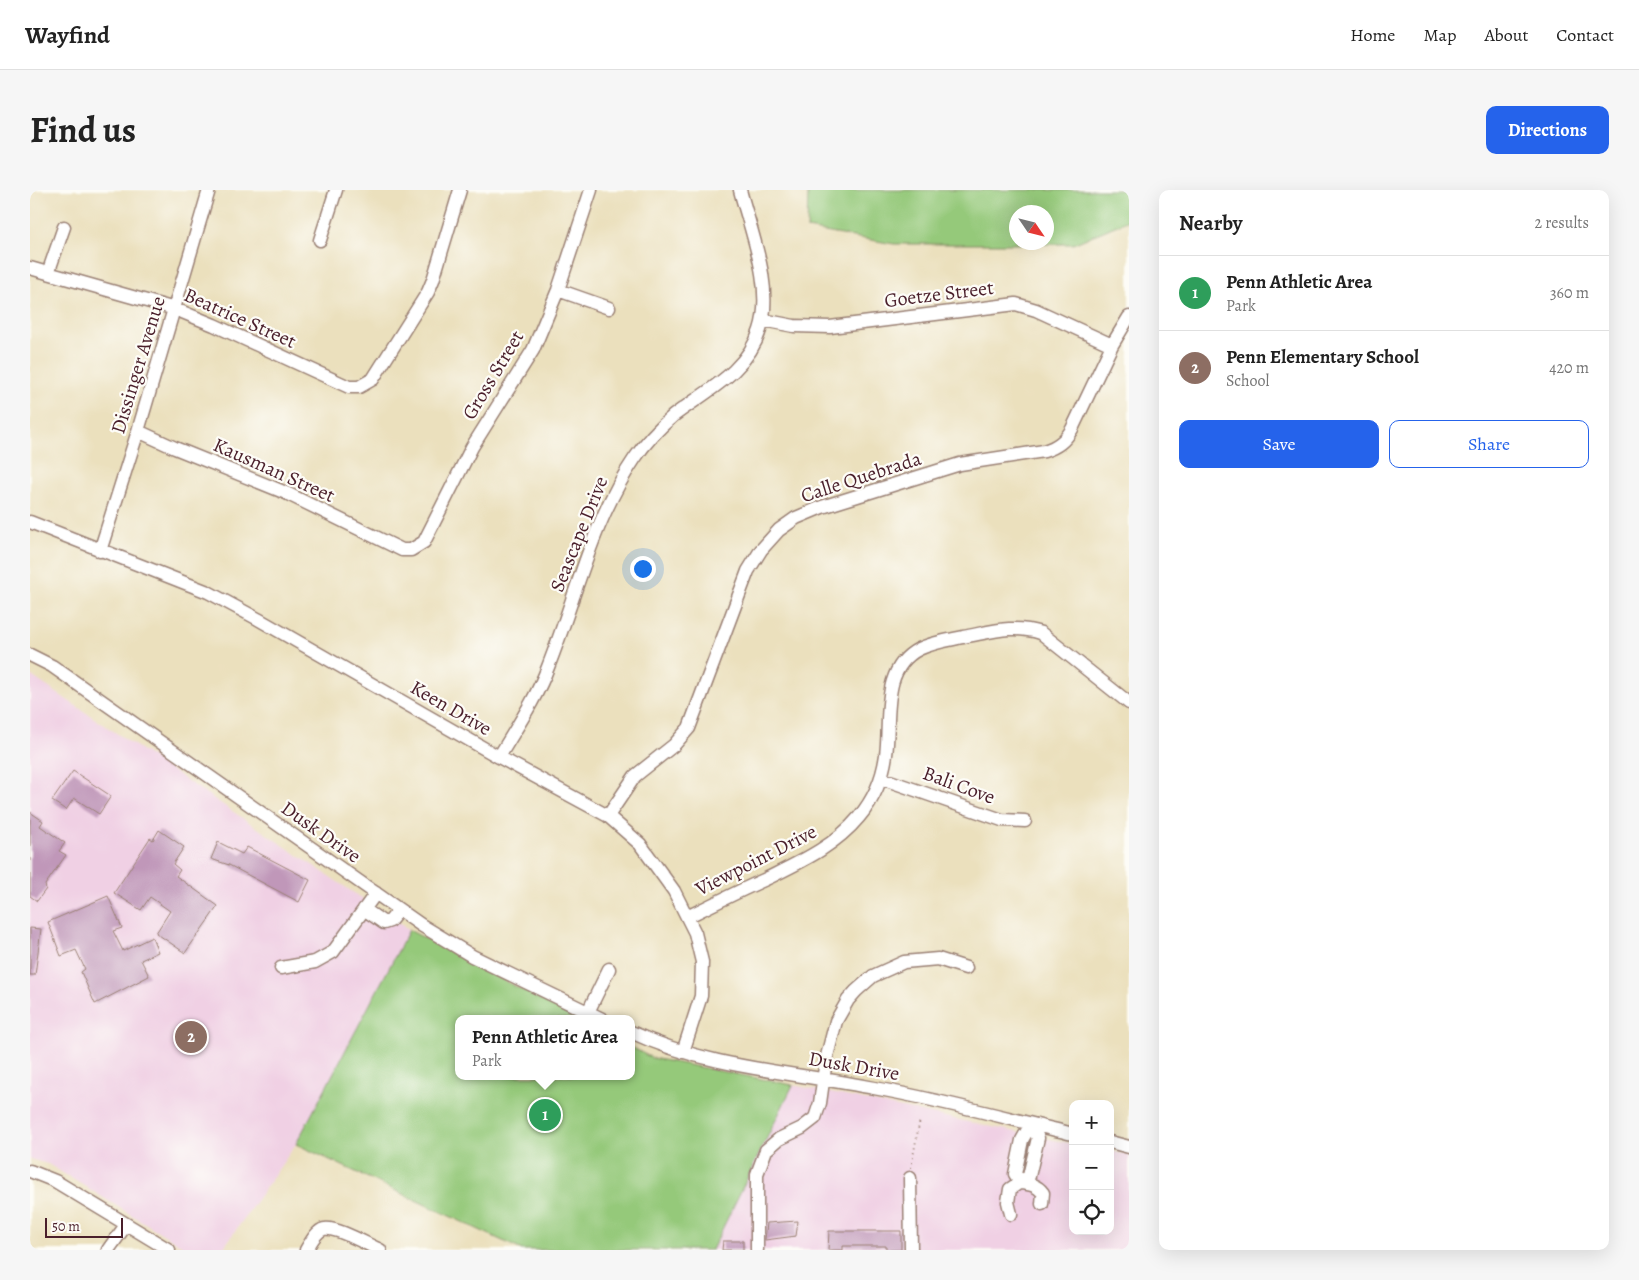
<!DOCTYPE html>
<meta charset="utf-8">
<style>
body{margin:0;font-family:Alegreya,serif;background:#f6f6f6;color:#222}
.controls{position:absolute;right:15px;bottom:15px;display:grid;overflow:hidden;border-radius:10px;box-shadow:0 5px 20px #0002}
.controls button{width:45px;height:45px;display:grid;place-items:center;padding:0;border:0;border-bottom:1px solid #e0e0e0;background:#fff;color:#222;font:25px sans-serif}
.compass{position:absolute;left:979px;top:15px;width:45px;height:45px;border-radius:50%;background:#fff;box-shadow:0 5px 20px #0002;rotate:125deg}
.scale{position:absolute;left:15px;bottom:12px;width:78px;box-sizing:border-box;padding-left:5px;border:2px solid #4a1f2b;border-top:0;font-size:14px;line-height:18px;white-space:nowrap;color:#4a1f2b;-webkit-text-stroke:4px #fdfcf7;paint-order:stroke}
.you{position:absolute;left:612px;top:378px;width:18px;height:18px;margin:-12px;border:4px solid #fff;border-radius:50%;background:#1a73e8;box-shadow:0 0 0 8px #1a73e833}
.badge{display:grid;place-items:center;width:32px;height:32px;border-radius:50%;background:#2563eb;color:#fff;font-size:16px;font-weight:700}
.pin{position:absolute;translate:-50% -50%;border:2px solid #fff;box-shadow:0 1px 5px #0006}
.popup{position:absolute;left:425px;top:825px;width:180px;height:65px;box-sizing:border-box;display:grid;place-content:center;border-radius:10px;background:#fff;filter:drop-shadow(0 1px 4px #0005);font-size:16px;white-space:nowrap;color:#767676}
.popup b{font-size:19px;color:#222}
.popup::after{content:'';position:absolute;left:50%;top:100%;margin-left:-10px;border:10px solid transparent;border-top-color:#fff}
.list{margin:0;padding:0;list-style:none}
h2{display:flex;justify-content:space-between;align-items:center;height:65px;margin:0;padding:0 20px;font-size:21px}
h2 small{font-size:16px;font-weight:400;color:#767676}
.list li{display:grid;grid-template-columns:32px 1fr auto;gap:15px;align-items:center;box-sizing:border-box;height:75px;padding:0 20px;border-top:1px solid #e0e0e0}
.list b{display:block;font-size:19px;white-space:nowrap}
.list p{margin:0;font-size:16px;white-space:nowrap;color:#767676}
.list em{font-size:16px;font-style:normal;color:#767676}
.actions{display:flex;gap:10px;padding:15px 20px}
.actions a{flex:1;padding:11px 0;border:1px solid #2563eb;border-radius:10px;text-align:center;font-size:18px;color:#2563eb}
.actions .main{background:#2563eb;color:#fff}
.icon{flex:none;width:28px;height:28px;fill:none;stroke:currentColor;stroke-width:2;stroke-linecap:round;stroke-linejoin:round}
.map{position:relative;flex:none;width:1099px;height:1060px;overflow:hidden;border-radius:10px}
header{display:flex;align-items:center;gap:30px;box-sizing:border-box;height:70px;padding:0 25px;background:#fff;border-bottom:1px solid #e0e0e0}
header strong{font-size:24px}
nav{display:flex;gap:28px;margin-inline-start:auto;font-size:18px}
.intro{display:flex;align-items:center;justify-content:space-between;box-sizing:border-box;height:120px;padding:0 30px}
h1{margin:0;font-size:35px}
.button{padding:12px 22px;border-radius:10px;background:#2563eb;color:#fff;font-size:18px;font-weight:700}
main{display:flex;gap:30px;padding:0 30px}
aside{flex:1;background:#fff;border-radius:10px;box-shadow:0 5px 20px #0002}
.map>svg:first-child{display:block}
</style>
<header>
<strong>Wayfind</strong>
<nav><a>Home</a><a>Map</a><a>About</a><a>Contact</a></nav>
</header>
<div class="intro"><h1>Find us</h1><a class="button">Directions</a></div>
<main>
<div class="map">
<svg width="1099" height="1060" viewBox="0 0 1099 1060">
<rect width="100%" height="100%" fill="#fdfcf7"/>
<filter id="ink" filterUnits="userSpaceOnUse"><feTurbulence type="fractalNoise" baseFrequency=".02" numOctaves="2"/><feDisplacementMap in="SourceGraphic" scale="10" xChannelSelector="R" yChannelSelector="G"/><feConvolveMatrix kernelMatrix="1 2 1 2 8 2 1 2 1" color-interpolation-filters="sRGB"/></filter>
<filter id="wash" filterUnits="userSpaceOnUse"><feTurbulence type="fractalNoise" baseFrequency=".0096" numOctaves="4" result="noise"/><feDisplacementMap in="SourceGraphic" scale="20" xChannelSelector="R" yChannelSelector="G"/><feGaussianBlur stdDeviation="1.12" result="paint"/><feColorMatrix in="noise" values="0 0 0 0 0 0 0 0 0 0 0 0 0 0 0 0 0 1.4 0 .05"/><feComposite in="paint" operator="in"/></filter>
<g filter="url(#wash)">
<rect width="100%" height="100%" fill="#ebe0bd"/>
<path fill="#f0d0e4" d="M0 485 379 740 266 954 192 1060H159L18 974 0 969Z
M763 895 1043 954V1041H1080V961L1099 965V1060H682Z"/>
<path fill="#95c97a" stroke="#707452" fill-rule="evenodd" d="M778 0H1099V30L1043 54H864L777 39ZM986 22H1016V52H986Z
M379 740 547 829H429V886H601V857L622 868 763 895 682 1060H492L266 954Z"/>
<g id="blocks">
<path fill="#c097b9" d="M43 581 81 606 69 624 44 608 36 620 22 611Z
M0 622 13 631 10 636 35 653 29 661 36 665 15 695 16 699 7 711 0 706Z
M129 640 154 657 143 674 150 680 146 686 188 716 155 763 126 743 140 721 120 707 111 720 84 703 120 648 123 650Z
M188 652 212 664 217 657 280 690 269 712 199 675 181 669Z
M78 706 92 738 83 741 93 761 122 747 128 762 111 770 119 786 65 814 51 782 55 779 46 760 31 766 18 732Z
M0 738 11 739 5 785H0Z
M768 1031 766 1046 735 1050 737 1033Z
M799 1041H871V1060H856V1056H813V1060H798Z
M693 1051H713V1060H692Z"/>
</g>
</g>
<g filter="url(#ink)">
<use href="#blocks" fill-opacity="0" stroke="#9a8074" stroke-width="1"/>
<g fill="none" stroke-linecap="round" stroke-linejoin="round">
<defs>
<path id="minor" d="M290 50 306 0
M0 78 145 119 184 135 319 197H329L343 189 398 102 403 90 430 0
M18 83 34 37
M528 100 579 118
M733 130 764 136 800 137 986 114 1006 120 1082 155
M108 241 145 258 256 303 372 360H381L394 352 442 257 503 160 528 100 561 0
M0 332 178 402 228 429 469 567 578 626 610 654 644 701 665 743 672 772 671 806 653 862
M70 361 108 241 179 0
M0 465 22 476 391 735 442 766 572 829
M469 567C486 538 506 509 518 477 546 407 562 331 605 268 615 253 629 238 643 226 676 201 717 182 730 140 744 98 721 42 710 0
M851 588 972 630 995 631
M578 626 605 586 644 555 659 538 718 381 731 360 749 340 766 328 792 317 930 274 1014 261C1027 257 1035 251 1042 239L1082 155 1099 127
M334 719 354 733 360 731 369 720
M657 727C683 714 709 701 736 689 770 672 804 657 829 627 844 609 853 587 856 565 861 528 850 479 889 459 903 452 919 450 933 447 961 442 983 434 1011 443L1099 513
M251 778 285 772 303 762 346 703
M558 822 579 779
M601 842C678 878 762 882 844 898 911 910 976 928 1043 944
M1001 934 992 950 985 984 991 993C1000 994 1007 995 1013 1003L1012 1014
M1080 952 1099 957
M0 981 25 991 139 1060
M880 988 881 1060
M981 1024 978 1012 980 999 999 986 1008 948 1001 934
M78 1060 96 1035
M276 1060C280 1054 286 1041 294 1039 306 1036 338 1055 350 1060
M727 1060V984L736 960 749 949 772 938 785 928 790 913 796 870 806 831 818 810 826 801 843 786 874 772 908 769 936 778"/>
</defs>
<use href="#minor" stroke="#9a8074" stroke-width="15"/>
<path stroke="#9a8074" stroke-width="2" stroke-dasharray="1 4" stroke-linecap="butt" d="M881 978 890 929"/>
<use href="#minor" stroke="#fff" stroke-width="12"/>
</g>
</g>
<g text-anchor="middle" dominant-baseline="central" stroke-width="4.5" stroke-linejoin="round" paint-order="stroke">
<g font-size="20" fill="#4a1f2b" stroke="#fdfcf7">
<text transform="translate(909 104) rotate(-7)">Goetze Street</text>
<text transform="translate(210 128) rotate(24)">Beatrice Street</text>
<text transform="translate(108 175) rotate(-73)">Dissinger Avenue</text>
<text transform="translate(463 185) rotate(-59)">Gross Street</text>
<text transform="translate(244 280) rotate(24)">Kausman Street</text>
<text transform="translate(831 287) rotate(-18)">Calle Quebrada</text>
<text transform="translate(549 344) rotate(-68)">Seascape Drive</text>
<text transform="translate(421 518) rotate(30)">Keen Drive</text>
<text transform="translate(929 595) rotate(20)">Bali Cove</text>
<text transform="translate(291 642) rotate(35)">Dusk Drive</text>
<text transform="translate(726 670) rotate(-27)">Viewpoint Drive</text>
<text transform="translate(824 876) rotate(10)">Dusk Drive</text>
</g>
</g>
</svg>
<div class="controls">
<button>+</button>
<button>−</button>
<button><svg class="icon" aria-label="locate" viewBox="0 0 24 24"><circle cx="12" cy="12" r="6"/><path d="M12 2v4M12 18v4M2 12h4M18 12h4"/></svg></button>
</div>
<svg class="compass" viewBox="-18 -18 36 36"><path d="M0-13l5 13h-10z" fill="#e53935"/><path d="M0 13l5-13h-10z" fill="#767676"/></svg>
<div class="scale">50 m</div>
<div class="you"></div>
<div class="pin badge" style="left:515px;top:925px;background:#2e9e5b">1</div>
<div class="popup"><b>Penn Athletic Area</b>Park</div>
<div class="pin badge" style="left:161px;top:847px;background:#8d6e63">2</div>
</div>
<aside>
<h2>Nearby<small>2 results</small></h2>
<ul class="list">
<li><span class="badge" style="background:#2e9e5b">1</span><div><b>Penn Athletic Area</b><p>Park</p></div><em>360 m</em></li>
<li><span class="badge" style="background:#8d6e63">2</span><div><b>Penn Elementary School</b><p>School</p></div><em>420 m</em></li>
</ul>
<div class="actions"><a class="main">Save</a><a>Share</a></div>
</aside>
</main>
